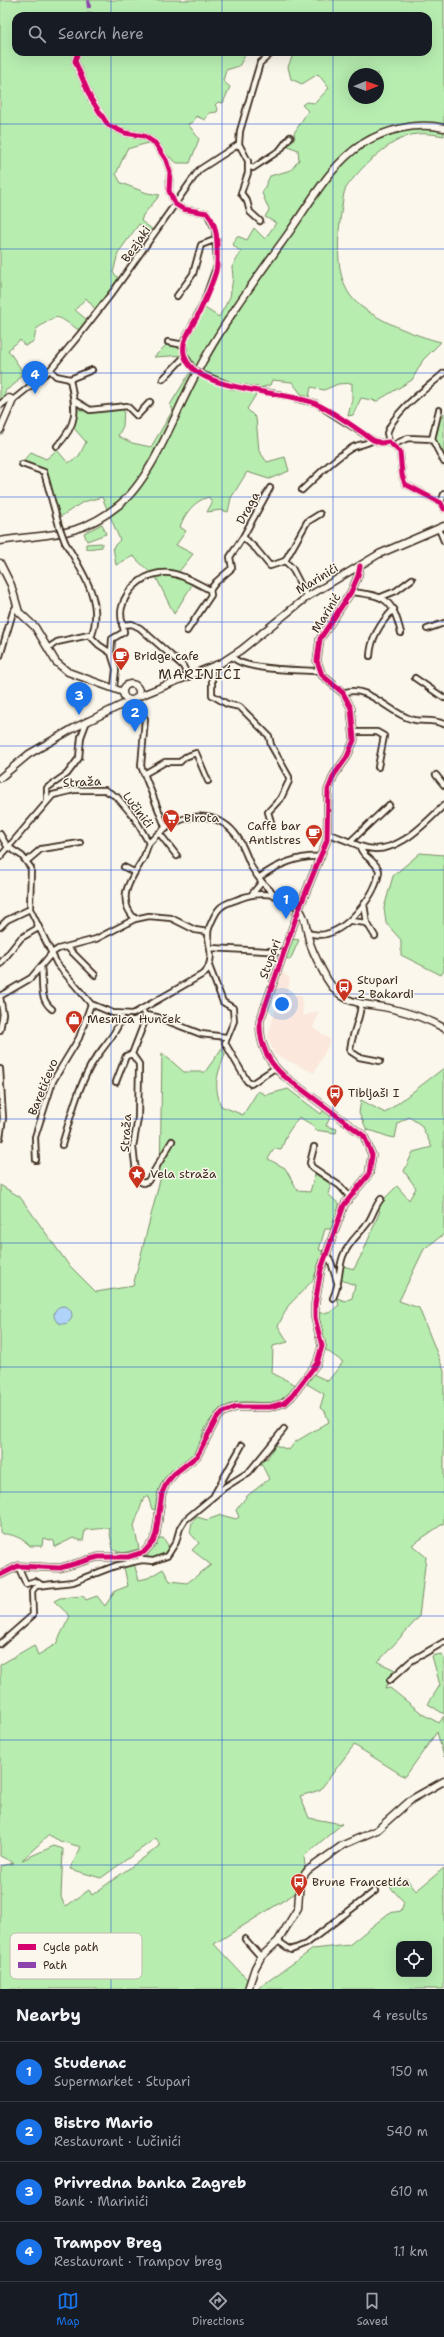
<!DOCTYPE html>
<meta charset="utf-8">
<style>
body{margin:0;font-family:"Shantell Sans",sans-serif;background:#20242c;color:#f1f3f6}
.controls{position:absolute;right:12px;bottom:12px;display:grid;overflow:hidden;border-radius:8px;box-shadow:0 4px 16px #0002}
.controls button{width:36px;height:36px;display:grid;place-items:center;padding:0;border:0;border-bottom:1px solid #363941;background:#171b24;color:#f1f3f6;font:20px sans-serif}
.compass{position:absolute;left:348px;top:68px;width:36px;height:36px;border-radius:50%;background:#171b24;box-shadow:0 4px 16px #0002;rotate:89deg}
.you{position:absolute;left:282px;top:1004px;width:14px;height:14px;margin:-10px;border:3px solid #fff;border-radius:50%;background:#1a73e8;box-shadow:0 0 0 6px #1a73e833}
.badge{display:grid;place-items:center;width:26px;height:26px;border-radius:50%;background:#1a73e8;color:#fff;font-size:13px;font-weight:700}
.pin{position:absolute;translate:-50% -33px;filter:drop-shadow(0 1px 2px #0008)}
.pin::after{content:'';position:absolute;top:21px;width:14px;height:12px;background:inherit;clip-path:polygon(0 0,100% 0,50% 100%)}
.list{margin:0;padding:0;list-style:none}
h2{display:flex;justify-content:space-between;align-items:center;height:52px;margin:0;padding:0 16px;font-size:17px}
h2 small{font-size:13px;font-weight:400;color:#9ea1a6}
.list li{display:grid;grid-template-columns:26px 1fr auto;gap:12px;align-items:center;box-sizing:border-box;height:60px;padding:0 16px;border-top:1px solid #363941}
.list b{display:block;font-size:15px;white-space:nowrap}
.list p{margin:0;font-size:13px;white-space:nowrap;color:#9ea1a6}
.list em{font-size:13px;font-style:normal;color:#9ea1a6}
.icon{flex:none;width:22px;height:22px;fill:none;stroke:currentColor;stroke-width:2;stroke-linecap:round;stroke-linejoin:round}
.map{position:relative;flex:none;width:444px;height:1989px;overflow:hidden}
.search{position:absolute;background:#171b24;box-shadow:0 4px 16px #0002;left:12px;right:12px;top:12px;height:44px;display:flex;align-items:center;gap:10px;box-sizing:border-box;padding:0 14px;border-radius:12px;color:#9ea1a6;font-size:15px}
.sheet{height:292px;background:#171b24}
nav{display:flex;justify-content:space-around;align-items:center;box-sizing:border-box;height:56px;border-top:1px solid #363941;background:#171b24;font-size:11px;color:#9ea1a6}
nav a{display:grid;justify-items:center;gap:2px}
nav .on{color:#1a73e8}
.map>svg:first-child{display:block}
</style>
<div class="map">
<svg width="444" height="1989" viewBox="0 0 444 1989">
<rect width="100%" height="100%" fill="#fbf7ec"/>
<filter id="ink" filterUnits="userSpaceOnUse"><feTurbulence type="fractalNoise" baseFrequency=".025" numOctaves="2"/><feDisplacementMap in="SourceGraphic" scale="8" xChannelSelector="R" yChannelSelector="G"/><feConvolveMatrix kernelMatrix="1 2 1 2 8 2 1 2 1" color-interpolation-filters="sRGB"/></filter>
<g filter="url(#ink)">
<path fill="#fbe7db" d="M280 970 290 978 287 993 302 997 303 1016 319 1011 313 1028 331 1040 314 1073 274 1054 268 1037 279 996 272 993Z"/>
<path fill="#b7eeb0" stroke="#798c67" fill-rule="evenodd" d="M0 0H444V136C433 134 419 132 408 136 386 143 359 169 346 188 343 193 343 201 342 206 338 234 333 278 354 300 372 319 416 336 441 342L423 360 412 380 377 401 361 398 353 415 348 416 352 399V383L338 384 324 390 311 387 309 397 301 394 292 382 272 380 270 385 260 388 247 409 256 418 259 451 267 462 285 457 289 471 269 479 247 472 231 498 228 512 221 510 207 512 212 503 209 497C195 500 184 514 180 527L186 531 176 545 193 554 177 574 192 585 174 614 157 579 133 556 116 565 113 547 120 540 102 497 83 502 60 517 45 471 29 467 22 462 31 452 46 459 57 450 68 463 79 456 86 442 73 427 77 409 94 412 124 407 123 426 118 436 132 443 151 447 173 410 170 405 194 366 186 355 154 357 167 344 180 347 203 307 219 317 230 297 233 278 232 267 241 252 233 245 237 236 247 240 254 228 265 239 276 223 265 217 269 210 262 193 270 176 291 170 299 160 298 150 288 146 295 138 294 133 308 111 302 105 306 102 315 103 329 88 318 74 302 84 291 79 288 67 294 52H428V16H16V52H247L239 66 226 70 223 81 230 87 223 103 218 102 215 105 218 109 217 112 209 113 205 120 196 116 193 122 188 124 199 139 190 163H177L149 140 148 143 127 149 116 174 121 183 147 193 160 195 143 215 141 221 152 229 150 231 139 224 118 253 113 273 119 278 95 309 86 298 75 310 87 320 79 330C53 314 61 313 36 329L34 341 25 346 20 340 8 350 23 372 16 383 5 391V396L0 400ZM354 74H378V98H354Z
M444 413V461C441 457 437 452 435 447 431 438 437 420 444 413Z
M102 524 106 534 87 541 84 533Z
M102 543V547L86 549V544Z
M420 853 444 855V971L441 975 401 955V940L386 923 384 908 393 876Z
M292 939 299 940 290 960 285 957Z
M222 1048 225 1054C217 1076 213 1083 221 1106L243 1115 258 1091 266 1095 288 1089 321 1114 325 1108 331 1115 326 1126 337 1129 336 1133 315 1130 314 1126 299 1117 287 1134 281 1150 274 1149 268 1159 285 1168 298 1191 310 1192 315 1174 331 1184 328 1194 340 1205 331 1229H325L319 1250 324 1251 313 1280 288 1306 278 1326 288 1342 273 1346 272 1373 296 1385C276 1418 251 1392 225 1407 215 1413 205 1425 202 1436 201 1438 202 1442 201 1445 197 1458 177 1466 167 1476 158 1484 157 1498 155 1510L152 1509 148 1497H144L134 1526 139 1549 123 1553 113 1550 109 1528 85 1530 83 1541 73 1538 55 1547 54 1541 43 1538 42 1546H30C24 1539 11 1533 2 1534L0 1532V1185L20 1197 68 1264 96 1292 133 1286 160 1180 162 1053 184 1072H205Z
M444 1068V1234L424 1249 399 1301 419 1308 444 1371V1523L412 1545 426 1557 419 1617 378 1662 395 1670 385 1689 390 1688 424 1715 439 1723 444 1716V1757L437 1732 405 1777 354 1745 320 1790 300 1796 309 1818 342 1824 304 1856 305 1866 294 1894 214 1944 256 1989H0V1866L14 1863 0 1856V1665L34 1645 38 1655 56 1644 70 1616 54 1601 60 1598 83 1596 86 1600 97 1596 105 1606 115 1591 128 1586 124 1567 134 1564 139 1580 148 1578 163 1569 170 1581 187 1583 211 1565 192 1550 199 1543 190 1533 192 1522 197 1517 207 1520 221 1515 236 1519 239 1517 236 1510 247 1496 269 1479 260 1461 262 1457 267 1459 275 1445 289 1450 295 1442 329 1422 325 1411 320 1408 324 1394 307 1384 313 1374 328 1381 343 1362 326 1350 318 1313H329L339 1305 337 1298 345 1301 352 1298 355 1285 341 1280 343 1266 354 1269 364 1250 380 1211 376 1207 397 1186 409 1200 416 1188 404 1171 413 1152 432 1147 421 1125 409 1117 398 1123 395 1138C385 1137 377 1131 367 1130L359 1113 361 1100 385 1113ZM49 1835 60 1841 81 1847 70 1869 101 1878 156 1838 160 1846 92 1895 89 1890 65 1907 61 1897 63 1849 54 1846 22 1860Z
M160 1538H163L168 1545V1552L162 1558 148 1560 147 1555Z
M441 1654 444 1658V1714L428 1704 440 1685 432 1656Z
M444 1868V1989H257L313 1949 349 1945 389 1913 401 1911 404 1902 390 1887 406 1878 416 1891ZM399 1944H429V1974H399Z"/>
<path fill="#b0d4f9" stroke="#8190a1" d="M54 1315a9 9 0 1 1 18 0a9 9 0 1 1-18 0Z"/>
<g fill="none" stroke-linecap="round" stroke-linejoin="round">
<defs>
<path id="street" d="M77 55 75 61 91 99 108 125 125 133 144 136 155 143 166 160 170 172 169 191 175 204 183 209 207 213 215 229 217 265 203 304 184 341V354L193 369
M248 166 253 168 280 150 290 137
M260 221 250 212 247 201 241 193 248 173V161L239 144 240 131 260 63 273 52
M177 296 193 274 201 245 217 239
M168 342 184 345
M50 370 56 376 70 379C76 409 79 423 57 446
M201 374 232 386 282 395 315 403 373 440 381 443 389 442 400 452 402 475 405 484 441 503 444 509
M70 379 92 370
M163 379 185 356
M13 400 50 370 80 334 115 289 199 170 239 144
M75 401 90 410 127 406 137 416 150 402
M439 410 432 439 444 462
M389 442 387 433C395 410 426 389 444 373
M393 445 408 438 432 439
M22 464 44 472 59 526
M270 488 243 537 256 549 270 566 285 561
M302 490C317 476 332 460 350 449 357 444 366 445 373 440
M441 503 444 494
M439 529 444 541
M65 542C81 570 104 601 92 635
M210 590 216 582 232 568 230 557 243 537
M351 592C386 596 392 598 401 633
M307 597 292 568 285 561 307 522 320 514
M381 597 396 591 412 579
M122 625 132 624 140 628 183 666 188 676
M427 629 444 623
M48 648 57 642 89 635 99 645 111 653
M0 656 13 612 16 607
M232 656C240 670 296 670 313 671L319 670
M370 656C371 637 381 622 394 609
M212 667V695L227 704 240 707 269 736 271 745 289 777V781L281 798 268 812 271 822
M415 678 444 698
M114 687 116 669 111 653 112 639 124 632C123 624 119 616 122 607 127 586 148 571 170 573 184 575 198 584 210 590L211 595 187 631
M343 693C367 683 389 713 411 719 422 723 430 718 444 724
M134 700 145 719 141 766 166 829
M354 732H377L384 736 378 767
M144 774 165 762H180L185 757 196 753 208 781
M436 775 444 785
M47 801V788L67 774 79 758 81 737 87 721
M0 834 7 846 22 856 31 868 30 909 57 964 91 1004
M160 834 177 856
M328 834C340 837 349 842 360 846 393 859 423 826 444 805
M351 841 389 805
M0 857 53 795 74 790H105L117 797 134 817 149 843
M27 861 41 849 80 843
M124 867 134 872
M259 878C275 865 300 855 321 857
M252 894 262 882
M364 904 367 923 375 936
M135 919C115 898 131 879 143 859 146 854 146 847 150 842 168 821 197 808 223 823 240 833 244 851 252 868 258 878 265 886 273 893
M351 921 367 923
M0 927 7 920 30 909
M307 933C313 934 320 936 326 934 348 929 377 894 379 871 376 860 362 857 360 847
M67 947 95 975
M211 948 283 952
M0 964 21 938 38 928
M209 966 223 1002 233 1008 234 1021 225 1043 247 1081 251 1084 275 1068
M41 967C44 983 38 998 52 1009
M0 996 31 978 52 953 58 949 96 939 135 919 149 916 171 918 195 930 208 932
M0 997 3 1014 0 1030
M91 1004 113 1013 133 1014 205 973C218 953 204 941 209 928 211 923 215 913 219 909 223 904 230 902 236 900 259 890 279 892 299 909
M361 1004C360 1021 351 1035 350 1051L359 1057 380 1061
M145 1015 157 1017 201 1034 226 1037
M132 1054 139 1064V1068L138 1118 133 1147 137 1180 143 1183 148 1181 172 1141
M132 1054 146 1018 144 1013
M0 1069 3 1118 0 1138
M116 1082 126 1056 132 1054
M62 1145C70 1119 77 1091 90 1067 100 1049 117 1035 122 1015
M314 1147 310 1163 312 1167 340 1186 349 1196
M36 1160 35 1137 53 1081 79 1038 91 1004
M326 1253 331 1262 338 1285
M333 1298C340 1284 338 1270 343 1256 349 1241 361 1233 369 1221 374 1213 375 1206 381 1199
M213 1497 242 1445
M138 1554 142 1560 153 1561 167 1556 176 1542 180 1528 185 1520 225 1487 249 1472 284 1429
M18 1566 26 1584 35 1581 40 1584
M0 1644 33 1615 32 1591 36 1586 73 1582 115 1566 142 1560
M390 1680 411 1661 444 1642
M245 1939 261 1957
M278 1941 291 1950 306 1944 375 1891"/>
<path id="secondary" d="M0 405 9 398 13 400 0 430
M0 541C49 533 77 539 119 505 152 479 175 413 195 376 221 326 255 280 288 234 310 203 330 165 362 144 386 129 417 122 444 128
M0 563 11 585 19 612 35 627 56 662 68 672 123 692
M123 692a8 8 0 1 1 16 0a8 8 0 1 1-16 0Z
M137 697 221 663 241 650 307 597 379 554 444 526
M0 778 29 754 74 728 132 700
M299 909C307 918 306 934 311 946 315 957 321 968 327 979 344 1008 365 1002 393 1009 410 1013 428 1019 444 1028
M0 1575 18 1566 60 1568 98 1557H128L144 1552 153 1542 156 1534 162 1493 167 1482 174 1474 197 1456 217 1418 223 1412 236 1407H270L284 1403 292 1396 317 1363 322 1346 315 1318V1304L321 1269 344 1205 369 1174 372 1155 364 1136 284 1076C268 1062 259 1043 260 1021L299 909 327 840 328 790 334 775 347 757 354 740 351 708 343 693 322 675 317 661 320 639 351 592 358 576 360 566
M248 1989 255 1968 261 1957 278 1941 298 1908 300 1880 308 1870 343 1845 377 1830 412 1799 444 1781"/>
</defs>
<use href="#street" stroke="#3b2a1e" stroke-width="8"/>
<use href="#secondary" stroke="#3b2a1e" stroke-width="9"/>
<use href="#street" stroke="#fbf7ec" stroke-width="4.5"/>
<use href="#secondary" stroke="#fbf7ec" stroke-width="6"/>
<defs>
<path id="street-bridge" d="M193 369 201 374
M59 526 65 542"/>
</defs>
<use href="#street-bridge" stroke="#3b2a1e" stroke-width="8" stroke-linecap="butt"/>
<use href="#street-bridge" stroke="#fbf7ec" stroke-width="4.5"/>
<path stroke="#8e44ad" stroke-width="4" stroke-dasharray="8 4" stroke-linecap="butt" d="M88 0 90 16"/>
<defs>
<path id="cycleway" d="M77 55 75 61 91 99 108 125 125 133 144 136 155 143 166 160 170 172 169 191 175 204 183 209 207 213C215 222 217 232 217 244 217 253 218 262 216 271 212 285 205 300 199 313 191 330 176 345 188 363 206 391 284 391 314 403 335 412 354 427 373 440L381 443 389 442 400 452 402 475 405 484 441 503 444 509
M0 1575 18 1566 60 1568 98 1557H128L144 1552 153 1542 156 1534 162 1493 167 1482 174 1474 197 1456 217 1418 223 1412 236 1407H270L284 1403 292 1396 317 1363 322 1346 315 1318V1304L321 1269 344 1205 369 1174 372 1155 364 1136 284 1076C268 1062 259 1043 260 1021L299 909 327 840 328 790 334 775 347 757 354 740 351 708 343 693 322 675 317 661 320 639 351 592 358 576 360 566"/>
</defs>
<use href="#cycleway" stroke="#fbf7ec" stroke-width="8"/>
<use href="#cycleway" stroke="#d6006c" stroke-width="5"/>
</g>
</g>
<path fill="none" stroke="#1d4ed8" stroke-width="1" stroke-opacity="0.55" d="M111 0V16M222 0V16M333 0V16M111 52V1989M222 52V1989M333 52V1989M0 124H444M0 249H444M0 373H444M0 497H444M0 622H444M0 746H444M0 870H444M0 994H444M0 1119H444M0 1243H444M0 1367H444M0 1492H444M0 1616H444M0 1740H444M0 1865H444"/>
<defs>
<symbol id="cafe-pin" viewBox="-11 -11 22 30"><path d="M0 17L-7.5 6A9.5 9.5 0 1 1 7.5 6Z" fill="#c8321e" stroke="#fbf7ec"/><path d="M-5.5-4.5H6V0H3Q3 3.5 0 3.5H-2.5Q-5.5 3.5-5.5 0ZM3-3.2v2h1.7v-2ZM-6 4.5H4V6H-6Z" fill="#fff"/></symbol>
<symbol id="supermarket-pin" viewBox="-11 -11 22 30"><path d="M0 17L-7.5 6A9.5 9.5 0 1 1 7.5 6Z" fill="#c8321e" stroke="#fbf7ec"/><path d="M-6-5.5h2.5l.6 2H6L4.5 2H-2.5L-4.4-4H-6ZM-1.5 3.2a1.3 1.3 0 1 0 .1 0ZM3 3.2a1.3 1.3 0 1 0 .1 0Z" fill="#fff"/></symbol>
<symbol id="bus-pin" viewBox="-11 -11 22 30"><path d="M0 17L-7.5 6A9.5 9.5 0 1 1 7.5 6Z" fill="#c8321e" stroke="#fbf7ec"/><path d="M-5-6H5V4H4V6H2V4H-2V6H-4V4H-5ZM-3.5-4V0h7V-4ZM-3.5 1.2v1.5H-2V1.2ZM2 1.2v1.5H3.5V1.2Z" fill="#fff"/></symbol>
<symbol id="shop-pin" viewBox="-11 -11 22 30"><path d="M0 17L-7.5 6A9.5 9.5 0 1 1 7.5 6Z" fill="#c8321e" stroke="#fbf7ec"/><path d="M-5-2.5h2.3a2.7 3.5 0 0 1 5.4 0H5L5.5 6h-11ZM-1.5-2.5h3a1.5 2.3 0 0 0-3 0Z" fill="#fff"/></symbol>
<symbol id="sight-pin" viewBox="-11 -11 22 30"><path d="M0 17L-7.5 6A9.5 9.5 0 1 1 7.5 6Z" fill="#c8321e" stroke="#fbf7ec"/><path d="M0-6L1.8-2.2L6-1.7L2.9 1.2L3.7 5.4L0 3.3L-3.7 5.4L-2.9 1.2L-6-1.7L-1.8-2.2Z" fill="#fff"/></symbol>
</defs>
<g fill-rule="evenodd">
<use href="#cafe-pin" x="111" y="646" width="20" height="27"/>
<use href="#supermarket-pin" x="161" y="808" width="20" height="27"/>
<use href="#cafe-pin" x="304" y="823" width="20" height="27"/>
<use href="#bus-pin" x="334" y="977" width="20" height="27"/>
<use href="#shop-pin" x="64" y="1009" width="20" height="27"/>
<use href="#bus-pin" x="325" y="1083" width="20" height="27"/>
<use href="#sight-pin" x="127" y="1164" width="20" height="27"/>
<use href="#bus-pin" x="289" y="1872" width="20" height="27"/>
</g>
<g text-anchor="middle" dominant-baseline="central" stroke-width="3" stroke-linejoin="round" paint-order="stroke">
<g font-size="12" fill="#3b2a1e" stroke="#fbf7ec">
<text transform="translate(136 244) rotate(-55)">Bezjaki</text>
<text transform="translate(248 508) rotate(-61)">Draga</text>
<text transform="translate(317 579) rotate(-31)">Marinići</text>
<text transform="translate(326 613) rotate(-58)">Marinić</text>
<text transform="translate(82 782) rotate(-3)">Straža</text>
<text transform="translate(138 810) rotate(53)">Lučinići</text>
<text transform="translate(270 959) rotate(-70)">Stupari</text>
<text transform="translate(43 1087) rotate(-68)">Baretićevo</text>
<text transform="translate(126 1133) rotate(-86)">Straža</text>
</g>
<g font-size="12" fill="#3b2a1e" stroke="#fbf7ec" text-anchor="start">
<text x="134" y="656">Bridge cafe</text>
<text x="184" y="818">Birota</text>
<text x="301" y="826" text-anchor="end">Caffe bar<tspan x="301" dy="14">Antistres</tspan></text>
<text x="357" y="980">Stupari<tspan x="357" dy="14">2 Bakardi</tspan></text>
<text x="87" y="1019">Mesnica Hunček</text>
<text x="348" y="1093">Tibljaši I</text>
<text x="150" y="1174">Vela straža</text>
<text x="312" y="1882">Brune Francetića</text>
</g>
<g font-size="14" letter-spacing="1" fill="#3b2a1e" stroke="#fbf7ec">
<text x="200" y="674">MARINIĆI</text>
</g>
</g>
<rect x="10" y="1933" width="132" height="46" rx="6" fill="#fbf7ec" stroke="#c1baae" stroke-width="1"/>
<rect x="18" y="1944" width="18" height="6" fill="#d6006c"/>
<rect x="18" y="1962" width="18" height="6" fill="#8e44ad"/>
<g font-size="11" fill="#3b2a1e">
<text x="43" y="1951">Cycle path</text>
<text x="43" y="1969">Path</text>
</g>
</svg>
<div class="controls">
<button><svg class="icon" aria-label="locate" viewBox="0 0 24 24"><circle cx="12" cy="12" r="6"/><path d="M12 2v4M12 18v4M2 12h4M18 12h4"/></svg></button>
</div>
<svg class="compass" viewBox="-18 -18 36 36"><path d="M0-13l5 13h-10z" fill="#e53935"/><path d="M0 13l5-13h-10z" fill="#9ea1a6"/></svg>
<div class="you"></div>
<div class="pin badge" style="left:286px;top:919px">1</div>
<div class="pin badge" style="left:135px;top:732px">2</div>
<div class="pin badge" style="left:79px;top:715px">3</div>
<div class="pin badge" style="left:35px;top:394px">4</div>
<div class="search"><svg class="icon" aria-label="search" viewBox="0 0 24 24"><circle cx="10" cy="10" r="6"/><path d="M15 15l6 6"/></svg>Search here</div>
</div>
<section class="sheet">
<h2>Nearby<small>4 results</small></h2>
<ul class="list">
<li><span class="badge">1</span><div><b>Studenac</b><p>Supermarket · Stupari</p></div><em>150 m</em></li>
<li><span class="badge">2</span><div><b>Bistro Mario</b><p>Restaurant · Lučinići</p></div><em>540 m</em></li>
<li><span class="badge">3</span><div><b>Privredna banka Zagreb</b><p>Bank · Marinići</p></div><em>610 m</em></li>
<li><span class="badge">4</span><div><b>Trampov Breg</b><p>Restaurant · Trampov breg</p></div><em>1.1 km</em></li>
</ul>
</section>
<nav>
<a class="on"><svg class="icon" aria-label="map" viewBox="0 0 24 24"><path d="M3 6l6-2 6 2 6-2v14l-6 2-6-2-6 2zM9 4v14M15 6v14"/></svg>Map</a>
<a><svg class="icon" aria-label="directions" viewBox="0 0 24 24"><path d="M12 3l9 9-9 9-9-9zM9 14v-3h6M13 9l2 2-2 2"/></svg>Directions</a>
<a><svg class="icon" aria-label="saved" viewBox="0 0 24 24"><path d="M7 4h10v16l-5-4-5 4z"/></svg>Saved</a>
</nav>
